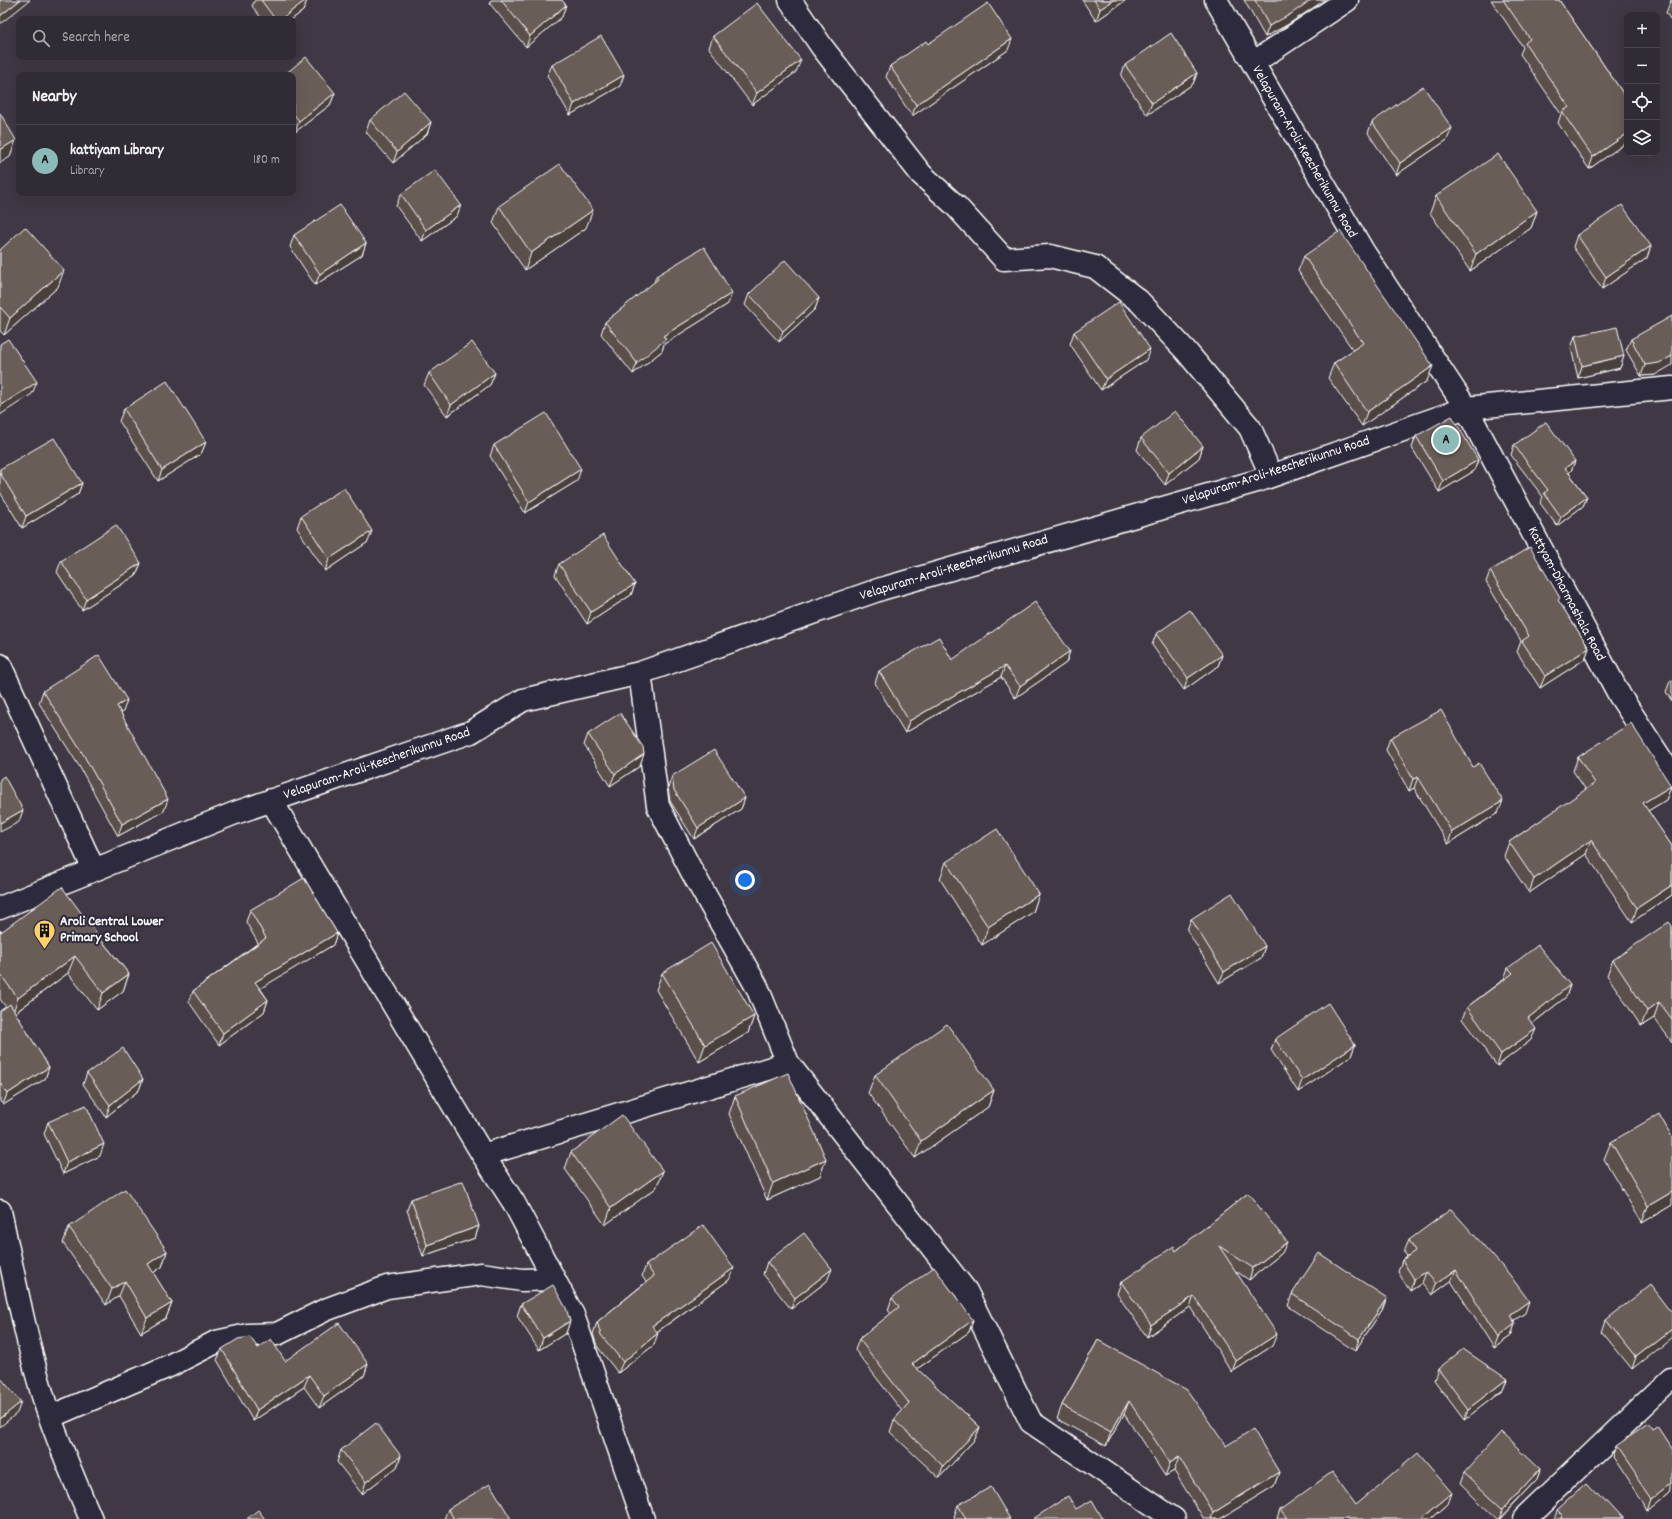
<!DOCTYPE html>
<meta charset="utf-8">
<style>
body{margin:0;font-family:Dekko,sans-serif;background:#3c3740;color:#f1f3f6}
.controls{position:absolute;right:12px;top:12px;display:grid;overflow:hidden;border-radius:8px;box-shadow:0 4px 16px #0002}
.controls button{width:36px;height:36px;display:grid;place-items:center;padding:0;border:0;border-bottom:1px solid #4b474f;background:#302b34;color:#f1f3f6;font:20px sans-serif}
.you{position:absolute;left:745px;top:880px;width:14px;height:14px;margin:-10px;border:3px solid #fff;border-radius:50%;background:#1a73e8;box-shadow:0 0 0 6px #1a73e833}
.badge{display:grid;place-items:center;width:26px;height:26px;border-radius:50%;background:#8bbbb9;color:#111;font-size:13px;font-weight:700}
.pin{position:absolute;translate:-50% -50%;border:2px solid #fff;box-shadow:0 1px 4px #0006}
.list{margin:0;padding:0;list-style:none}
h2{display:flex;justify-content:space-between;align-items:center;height:52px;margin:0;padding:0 16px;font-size:17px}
h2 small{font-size:13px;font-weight:400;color:#a8a7ac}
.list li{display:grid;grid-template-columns:26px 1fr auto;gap:12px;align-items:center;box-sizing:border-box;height:72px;padding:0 16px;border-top:1px solid #4b474f}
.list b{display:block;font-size:15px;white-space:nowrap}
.list p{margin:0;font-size:13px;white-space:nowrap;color:#a8a7ac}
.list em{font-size:13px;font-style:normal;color:#a8a7ac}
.icon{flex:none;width:22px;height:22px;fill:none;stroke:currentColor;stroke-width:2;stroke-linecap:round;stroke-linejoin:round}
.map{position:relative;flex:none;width:1672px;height:1519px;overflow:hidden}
.search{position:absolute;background:#302b34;box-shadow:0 4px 16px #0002;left:16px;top:16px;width:280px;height:44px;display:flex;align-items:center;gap:10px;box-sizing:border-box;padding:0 14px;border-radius:8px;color:#a8a7ac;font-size:15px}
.panel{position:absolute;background:#302b34;box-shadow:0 4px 16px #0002;left:16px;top:72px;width:280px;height:124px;border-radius:8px}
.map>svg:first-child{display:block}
</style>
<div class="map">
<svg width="1672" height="1519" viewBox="0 0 1672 1519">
<rect width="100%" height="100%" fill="#403945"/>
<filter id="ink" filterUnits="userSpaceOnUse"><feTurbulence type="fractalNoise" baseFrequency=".025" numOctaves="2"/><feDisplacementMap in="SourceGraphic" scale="8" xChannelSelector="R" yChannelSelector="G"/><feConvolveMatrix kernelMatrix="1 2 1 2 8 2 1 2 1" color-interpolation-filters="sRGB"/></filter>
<g filter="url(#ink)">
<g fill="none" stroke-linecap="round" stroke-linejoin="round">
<defs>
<path id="minor" d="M790 0 822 47 921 174 956 206 1004 259 1050 256 1095 267 1139 301 1186 351 1250 428 1271 475
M1253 63 1347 0
M1672 388 1466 408 1620 696 1672 776
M0 665 94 870
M640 673 658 806 691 870 757 987 788 1063
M271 800 483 1155 788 1063 966 1291 1031 1422 1174 1519
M0 908 235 813 471 732 523 700 640 673 881 589 1257 481 1466 408 1363 251 1216 0
M483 1155 514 1203 573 1315 643 1519
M0 1211C14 1276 26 1342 46 1406 59 1445 75 1482 91 1519
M50 1417 169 1366 216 1342 248 1335 277 1334 325 1310 387 1287 481 1274 522 1280 554 1279
M1524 1519 1672 1378"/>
</defs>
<use href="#minor" stroke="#fff" stroke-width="25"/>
<use href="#minor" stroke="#2f2a3d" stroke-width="22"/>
</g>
<path fill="#5a504c" stroke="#fff" d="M255 0H307L303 11 292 19H262L252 6Z
M491 0H562V17L526 47 490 4Z
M1082 0H1126L1096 21Z
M1244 0H1325L1287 25 1265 37Z
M1491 0H1559L1627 99V142L1589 169 1558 123 1561 114 1520 54 1523 47Z
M1671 0H1672V22L1666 13Z
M713 36 796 72 752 105 709 48Z
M928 44 1008 50 912 116 886 77 890 66Z
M552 65 620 86 570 115 547 76Z
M1125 65 1197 73 1193 84 1147 115 1121 76Z
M293 75 335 93 330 105 295 132 293 130Z
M370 120 431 122 427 134 393 163 366 132Z
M1372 122 1447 140 1396 175 1368 133Z
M401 194 457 216 422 241 396 206Z
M1436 196 1537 211 1531 228 1470 271 1430 213Z
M499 206 586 228 525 270 493 223Z
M294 235 366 243 362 255 315 285 290 247Z
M1577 235 1647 258 1602 289 1573 247Z
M0 250 58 287 4 335 0 331Z
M1304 256 1427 381 1362 426 1328 378 1334 363 1353 350 1298 271Z
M656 276 728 304 664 344 662 351 633 374 601 334 605 322 654 283Z
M749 294 819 298 815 309 779 342 745 305Z
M1074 332 1146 360 1101 390 1070 344Z
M1575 336 1624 356 1620 368 1578 378 1571 348Z
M1631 339 1655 375 1641 376 1626 350Z
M429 373H495L490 385 447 416 424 385Z
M124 409 206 442 201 454 158 481 119 421Z
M1416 436 1478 460 1474 471 1439 492 1412 448Z
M1141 438 1203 446 1199 458 1165 485 1137 450Z
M494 445 577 481 525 513 490 456Z
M1514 445 1575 461 1571 471 1569 473 1587 497 1583 506 1557 526 1540 503 1543 497 1511 455Z
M0 469 82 483 78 494 22 528 0 492Z
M301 516 368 542 325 571 297 528Z
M61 561 141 563 136 575 82 610 57 572Z
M559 564 635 584 631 595 587 624 555 575Z
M1490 571 1559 602 1589 648 1585 659 1540 688 1517 652 1521 641 1486 582Z
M1156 634 1222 655 1218 666 1184 690 1152 645Z
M1070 651 1066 663 1015 698 1001 677 905 733 875 683 879 671 952 660Z
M1672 680V701L1666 692 1670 681Z
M43 691 123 712 121 713 164 811 118 836 79 766 39 703Z
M588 734 640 766 610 786 584 745Z
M1390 738 1498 813 1448 844 1414 788 1409 791 1386 750Z
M1578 757 1671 786 1666 800 1648 811 1672 846V895L1632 922 1586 854 1529 893 1504 856 1509 842 1586 790 1573 771Z
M672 776 745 798 741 809 694 839 670 801 668 788Z
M946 862 1039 894 1033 912 982 945 940 879Z
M250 910 337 933 333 945 260 988 268 1000 264 1012 219 1045 189 1002 193 991 258 943 246 922Z
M1191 919 1265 946 1261 958 1219 983 1187 930Z
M1672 926V1042L1654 1018 1641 1026 1607 975 1613 960Z
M0 930 1 932 102 941 129 974 123 991 97 1010 68 973 15 1013 49 1067 45 1079 3 1105 0 1101V1011L6 1007 0 999Z
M1508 968 1570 985 1566 997 1532 1024 1531 1040 1497 1066 1462 1019 1467 1007 1504 979Z
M662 973 754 1016 748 1033 699 1062 656 990Z
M1275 1039 1355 1045 1351 1056 1298 1092 1271 1050Z
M87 1073 143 1079 139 1090 106 1117 83 1084Z
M875 1075 994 1090 988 1107 915 1158 868 1093Z
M735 1096 826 1159 820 1176 767 1200 729 1114Z
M48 1122 100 1156 63 1174 44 1134Z
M1611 1142 1672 1205 1642 1223 1604 1159Z
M571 1152 663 1171 656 1188 605 1225 565 1169Z
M1248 1193 1282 1253 1249 1280 1236 1271 1272 1346 1232 1372 1190 1307 1147 1337 1117 1294 1121 1282 1176 1251Z
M411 1199 479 1226 475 1238 423 1256 407 1210Z
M69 1227 167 1251 162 1267 153 1273 172 1303 166 1318 141 1333 119 1296 106 1305 63 1243Z
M1409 1240 1525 1313 1514 1320 1515 1324 1511 1336 1494 1348 1451 1281 1432 1295 1422 1283 1410 1291 1398 1272 1402 1260 1407 1256 1404 1252Z
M767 1262 827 1281 791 1309 763 1274Z
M646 1265 729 1280 657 1332 654 1345 618 1373 597 1346 593 1334 597 1322 646 1282 642 1276Z
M1292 1294 1387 1298 1382 1310 1355 1351 1288 1306Z
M892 1298 973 1320 969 1332 917 1369 980 1427 975 1439 939 1478 890 1432 894 1420 902 1411 855 1350 859 1339 891 1314 888 1310Z
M521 1304 570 1321 566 1333 539 1350 517 1316Z
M1672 1314 1632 1369 1602 1332 1606 1320Z
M1098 1340 1226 1446 1279 1472 1274 1486 1220 1519H1204L1174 1471 1165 1476 1124 1414 1106 1446 1057 1419 1062 1405Z
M258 1348 285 1361 368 1364 364 1376 319 1408 304 1387 253 1421 217 1360 222 1349Z
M1438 1369 1507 1379 1503 1390 1464 1420 1434 1380Z
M1615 1446 1671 1491 1647 1511 1611 1457Z
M341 1450 401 1456 397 1467 362 1494 337 1462Z
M1540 1469 1536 1480 1500 1519H1497L1460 1484 1464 1473Z
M1448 1504 1431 1519H1277L1280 1510 1356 1505Z
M958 1505 1010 1519H955L954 1517Z
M448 1509 511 1519H444Z
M1556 1511 1622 1519H1553Z"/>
<path fill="#4a413e" stroke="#fff" d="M20 0H30L0 24V16Z
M306 0H307L303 11 292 19H281Z
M1114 0H1126L1096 21 1100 9Z
M1311 0H1325L1287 25 1265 37 1269 26Z
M566 5 562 17 526 47 530 36Z
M1012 39 1008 50 912 116 916 105Z
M801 60 796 72 752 105 757 93Z
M1197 73 1193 84 1147 115 1152 103Z
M624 75 620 86 570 115 574 104Z
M335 93 330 105 295 132 299 121Z
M431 122 427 134 393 163 397 152Z
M1452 128 1447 140 1396 175 1400 163Z
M1627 134V142L1589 169 1593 157Z
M16 140 10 157 0 163V150Z
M461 205 457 216 422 241 426 230Z
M593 210 586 228 525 270 531 253Z
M1537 211 1531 228 1470 271 1476 254Z
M366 243 362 255 315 285 320 274Z
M1651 246 1647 258 1602 289 1606 277Z
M64 270 58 287 4 335 10 318Z
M732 293 728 304 664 344 662 351 633 374 637 363 663 336Z
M819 298 815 309 779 342 783 331Z
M1150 349 1146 360 1101 390 1106 379Z
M1624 356 1620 368 1578 378 1582 366Z
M1672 356V365L1655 375 1641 376 1645 365Z
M1433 366 1427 381 1362 426 1367 412Z
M495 373 490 385 447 416 451 405Z
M37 382 32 394 0 415V406Z
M206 442 201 454 158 481 162 470Z
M1203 446 1199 458 1165 485 1169 473Z
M1478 460 1474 471 1439 492 1443 481Z
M1575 461 1571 471 1562 478 1565 468Z
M581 469 577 481 525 513 529 502Z
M82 483 78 494 22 528 26 516Z
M1587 497 1583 506 1557 526 1561 517Z
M372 531 368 542 325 571 329 559Z
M141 563 136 575 82 610 86 599Z
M635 584 631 595 587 624 591 612Z
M1589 648 1585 659 1540 688 1545 676Z
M1070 651 1066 663 1015 698 1020 686Z
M1222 655 1218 666 1184 690 1188 678Z
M1005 666 1001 677 905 733 909 721Z
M127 700 123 712 113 718 117 706Z
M644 754 640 766 610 786 615 774Z
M1418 777 1414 788 1409 791 1413 779Z
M1671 786 1666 800 1638 817 1643 803Z
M745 798 741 809 694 839 698 828Z
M168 799 164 811 118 836 122 824Z
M1503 801 1498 813 1448 844 1452 832Z
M23 810 19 822 0 832V823Z
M1591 840 1586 854 1529 893 1534 879Z
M1672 885V895L1632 922 1637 908Z
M1039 894 1033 912 982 945 988 927Z
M337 933 333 945 251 994 255 982Z
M1265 946 1261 958 1219 983 1224 972Z
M75 956 68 973 12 1015 18 998Z
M129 974 123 991 97 1010 103 993Z
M1570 985 1566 997 1524 1030 1528 1018Z
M268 1000 264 1012 219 1045 223 1033Z
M1659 1002 1654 1018 1641 1026 1647 1011Z
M754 1016 748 1033 699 1062 705 1045Z
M1536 1029 1531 1040 1497 1066 1501 1054Z
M1355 1045 1351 1056 1298 1092 1302 1080Z
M49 1067 45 1079 3 1105 7 1094Z
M143 1079 139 1090 106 1117 110 1105Z
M994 1090 988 1107 915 1158 921 1141Z
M104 1144 100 1156 63 1174 67 1162Z
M826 1159 820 1176 767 1200 773 1183Z
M663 1171 656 1188 605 1225 611 1208Z
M1672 1192V1205L1642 1223 1648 1206Z
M479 1226 475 1238 423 1256 427 1245Z
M1287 1242 1282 1253 1249 1280 1253 1268Z
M167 1251 162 1267 142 1280 148 1264Z
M734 1268 729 1280 648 1338 652 1326Z
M832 1269 827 1281 791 1309 795 1298Z
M1456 1270 1451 1281 1432 1295 1436 1284Z
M1426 1272 1422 1283 1410 1291 1414 1279Z
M125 1281 119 1296 106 1305 112 1289Z
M1194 1296 1190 1307 1147 1337 1151 1325Z
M1387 1298 1382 1310 1355 1351 1359 1339Z
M1529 1301 1525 1313 1507 1325 1511 1314Z
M172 1303 166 1318 141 1333 147 1318Z
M973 1320 969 1332 907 1376 912 1364Z
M570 1321 566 1333 539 1350 543 1338Z
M1515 1324 1511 1336 1494 1348 1498 1337Z
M1672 1329V1337L1632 1369 1636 1357Z
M658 1333 654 1345 618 1373 623 1362Z
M1277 1334 1272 1346 1232 1372 1236 1361Z
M368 1364 364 1376 319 1408 324 1396Z
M309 1375 304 1387 253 1421 257 1410Z
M1507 1379 1503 1390 1464 1420 1468 1409Z
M1129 1401 1124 1414 1106 1446 1111 1432Z
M21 1402 17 1413 0 1427V1419Z
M980 1427 975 1439 939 1478 943 1466Z
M401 1456 397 1467 362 1494 366 1482Z
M1179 1457 1174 1471 1165 1476 1170 1463Z
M1540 1469 1536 1480 1499 1519 1503 1509Z
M1279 1472 1274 1486 1220 1519H1211L1213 1513Z
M1672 1482V1488L1671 1491 1647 1511 1651 1499Z
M1452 1493 1448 1504 1431 1519H1421Z"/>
<path fill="#695d58" stroke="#fff" d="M0 0H20L0 16Z
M261 0H306L281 19H275Z
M501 0H562L566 5 530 36Z
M1094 0H1114L1100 9Z
M1255 0H1311L1291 14 1269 26Z
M1503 0H1559L1627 99V134L1593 157 1562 112 1569 107 1525 43 1530 39Z
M757 3 801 60 757 93 713 36Z
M988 3 1012 39 916 105 890 66 926 41 928 44Z
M1171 33 1197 73 1152 103 1125 65Z
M601 36 624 75 574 104 552 65Z
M306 57 335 93 299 121 293 113V75H284Z
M1423 86 1452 128 1400 163 1372 122Z
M404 91 431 122 397 152 370 120Z
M0 113 16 140 0 150Z
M1498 154 1537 211 1476 254 1436 196Z
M560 164 593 210 531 253 499 206Z
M435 170 461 205 426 230 401 194Z
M340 205 366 243 320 274 294 235Z
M1622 205 1651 246 1606 277 1577 235Z
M25 227 64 270 10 318 0 307V250Z
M1340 231 1433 366 1367 412 1334 363 1363 343 1304 256Z
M704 247 732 293 663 336 666 339 637 363 605 322 658 279 656 276Z
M785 260 819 298 783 331 749 294Z
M1119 302 1150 349 1106 379 1074 332Z
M1672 316V356L1659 363 1645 365 1631 339Z
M1617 327 1624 356 1582 366 1575 336Z
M8 339 37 382 0 406V344Z
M472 342 495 373 451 405 429 373Z
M167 381 206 442 162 470 124 409Z
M1175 411 1203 446 1169 473 1141 438Z
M546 413 581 469 529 502 494 445Z
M1452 416 1478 460 1443 481 1416 436Z
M1546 422 1575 461 1565 468 1587 497 1561 517 1544 493 1548 490 1514 445Z
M54 438 82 483 26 516 0 473V469Z
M344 488 372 531 329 559 301 516Z
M116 525 141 563 86 599 61 561Z
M603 535 635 584 591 612 559 564Z
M1530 547 1560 598 1558 600 1589 648 1545 676 1522 641 1529 636 1490 571Z
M1035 602 1070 651 1020 686 1005 666 909 721 879 671 939 637 952 660Z
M1190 610 1222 655 1188 678 1156 634Z
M99 655 127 700 117 706 168 799 122 824 83 754 43 691Z
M1441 710 1473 767 1479 763 1503 801 1452 832 1418 777 1413 779 1390 738Z
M620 713 643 747 644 754 615 774 588 734Z
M1631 723 1671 786 1643 803 1672 846V885L1637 908 1591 840 1534 879 1509 842 1595 783 1578 757Z
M714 750 745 798 698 828 674 790 672 776Z
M4 776 23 810 0 823V779Z
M997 829 1039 894 988 927 946 862Z
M304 878 337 933 255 982 268 1000 223 1033 193 991 266 938 250 910Z
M62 887 102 941 129 974 103 993 75 956 18 998 0 974V930L1 932Z
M1232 893 1265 946 1224 972 1191 919Z
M1669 922 1672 926V1019L1659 1002 1647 1011 1613 960Z
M711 943 754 1016 705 1045 662 973Z
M1538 945 1570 985 1528 1018 1536 1029 1501 1054 1467 1007 1513 973 1508 968Z
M1328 1003 1355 1045 1302 1080 1275 1039Z
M10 1004 49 1067 7 1094 0 1083V1011Z
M947 1024 994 1090 921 1141 875 1075Z
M123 1048 143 1079 110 1105 87 1073Z
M788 1073 826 1159 773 1183 735 1096Z
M86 1105 104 1144 67 1162 48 1122Z
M1659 1114 1672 1137V1192L1648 1206 1611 1142Z
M622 1115 663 1171 611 1208 571 1152Z
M463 1181 479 1226 427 1245 411 1199Z
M125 1189 167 1251 148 1264 172 1303 147 1318 125 1281 112 1289 69 1227Z
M1248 1193 1287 1242 1253 1268 1219 1246 1277 1334 1236 1361 1194 1296 1151 1325 1121 1282 1174 1246 1176 1251Z
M1451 1209 1509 1274 1529 1301 1511 1314 1515 1324 1498 1337 1456 1270 1436 1284 1426 1272 1414 1279 1402 1260 1415 1251 1409 1240Z
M703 1225 734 1268 652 1326 658 1333 623 1362 601 1335 597 1322 654 1276 646 1265Z
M804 1233 832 1269 795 1298 767 1262Z
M1319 1253 1387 1298 1359 1339 1292 1294Z
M934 1267 973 1320 912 1364 980 1427 943 1466 894 1420 909 1403 859 1339 899 1307 892 1298Z
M553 1285 566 1308 570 1321 543 1338 521 1304Z
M1650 1285 1672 1314V1329L1636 1357 1606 1320Z
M339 1323 368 1364 324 1396 309 1375 257 1410 222 1349 238 1339 250 1337 258 1348 271 1339 285 1361Z
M1098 1340 1187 1390 1226 1446 1253 1429 1279 1472 1213 1513 1179 1457 1170 1463 1129 1401 1111 1432 1062 1405Z
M1463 1349 1507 1379 1468 1409 1438 1369Z
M0 1377 21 1402 0 1419Z
M376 1423 401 1456 366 1482 341 1450Z
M1648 1423 1652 1429 1657 1426 1672 1449V1482L1651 1499 1615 1446Z
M1501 1432 1540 1469 1503 1509 1464 1473Z
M1418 1453 1452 1493 1421 1519H1287L1280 1510 1332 1472 1356 1505Z
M1588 1482 1622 1519H1560L1562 1517 1556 1511Z
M490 1484 511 1519H454L448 1509Z
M991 1487 1010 1519H966L958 1505Z
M1068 1496 1076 1509 1092 1500 1103 1519H1033Z
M258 1510 265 1519H247Z"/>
</g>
<defs>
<symbol id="building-pin" viewBox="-11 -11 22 30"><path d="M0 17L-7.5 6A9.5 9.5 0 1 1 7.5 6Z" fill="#ffd166" stroke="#2f2a3d"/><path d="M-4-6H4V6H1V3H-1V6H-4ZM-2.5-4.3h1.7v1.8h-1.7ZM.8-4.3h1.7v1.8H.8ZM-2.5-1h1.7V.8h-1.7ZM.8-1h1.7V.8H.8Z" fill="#111"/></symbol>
</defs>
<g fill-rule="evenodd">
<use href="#building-pin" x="32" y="918" width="25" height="34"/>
</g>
<g text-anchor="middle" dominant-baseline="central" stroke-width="4" stroke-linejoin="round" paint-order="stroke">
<g font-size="14" fill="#fff" stroke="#2f2a3d">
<text transform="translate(1304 152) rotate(60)">Velapuram-Aroli-Keecherikunnu Road</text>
<text transform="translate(1276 471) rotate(-18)">Velapuram-Aroli-Keecherikunnu Road</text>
<text transform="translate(954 568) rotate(-17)">Velapuram-Aroli-Keecherikunnu Road</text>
<text transform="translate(1566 594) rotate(62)">Kattyam-Dharmashala Road</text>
<text transform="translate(377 764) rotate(-19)">Velapuram-Aroli-Keecherikunnu Road</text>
</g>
<g font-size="14" font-weight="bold" fill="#fff" stroke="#2f2a3d" text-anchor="start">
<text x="60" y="922">Aroli Central Lower<tspan x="60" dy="16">Primary School</tspan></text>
</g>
</g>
</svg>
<div class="controls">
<button>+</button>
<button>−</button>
<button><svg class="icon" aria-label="locate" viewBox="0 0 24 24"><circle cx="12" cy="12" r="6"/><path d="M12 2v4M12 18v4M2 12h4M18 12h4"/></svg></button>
<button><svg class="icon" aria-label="layers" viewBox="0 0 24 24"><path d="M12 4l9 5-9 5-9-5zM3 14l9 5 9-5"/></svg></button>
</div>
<div class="you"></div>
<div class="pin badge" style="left:1446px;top:440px">A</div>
<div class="search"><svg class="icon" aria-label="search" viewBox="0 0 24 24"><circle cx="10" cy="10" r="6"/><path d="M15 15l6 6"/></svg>Search here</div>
<section class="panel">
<h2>Nearby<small></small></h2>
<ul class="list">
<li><span class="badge">A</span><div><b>kattiyam Library</b><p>Library</p></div><em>180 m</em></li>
</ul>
</section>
</div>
